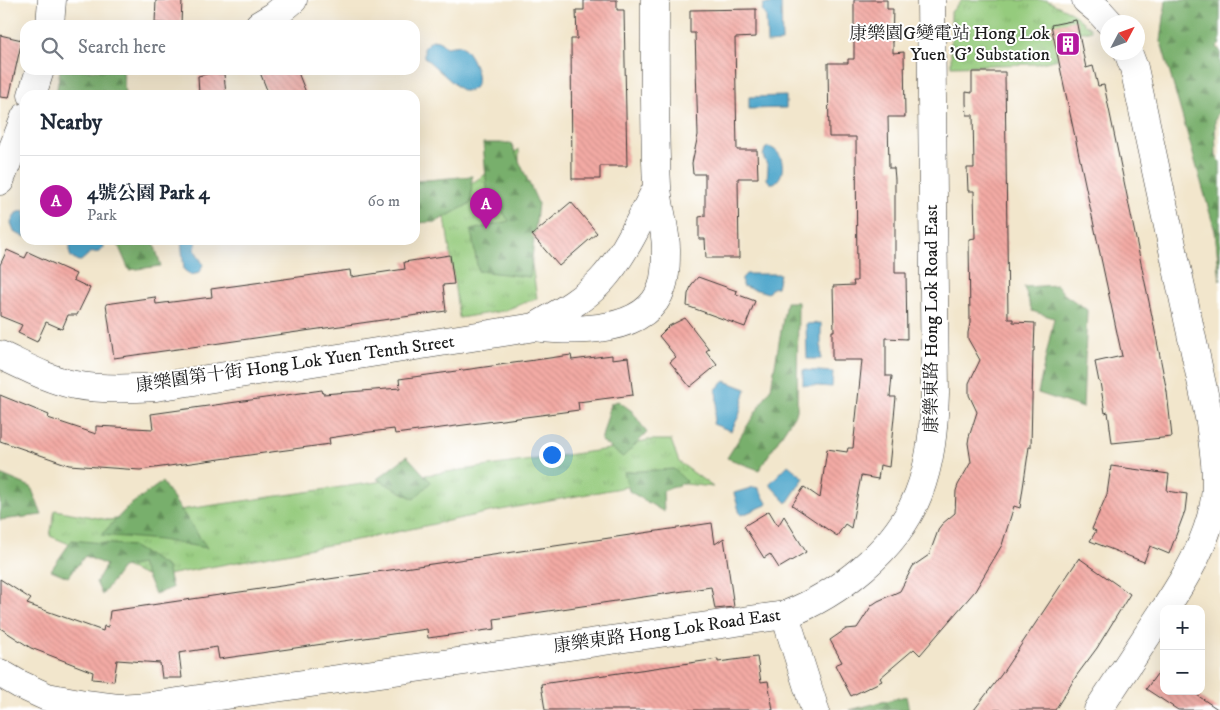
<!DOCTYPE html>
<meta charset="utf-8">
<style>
body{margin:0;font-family:"IM FELL DW Pica","Noto Serif TC",serif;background:#f6f6f7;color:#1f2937}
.controls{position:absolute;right:15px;bottom:15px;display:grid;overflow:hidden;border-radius:10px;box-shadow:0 5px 20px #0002}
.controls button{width:45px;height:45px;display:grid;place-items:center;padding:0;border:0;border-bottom:1px solid #e0e1e3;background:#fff;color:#1f2937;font:25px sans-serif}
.compass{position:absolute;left:1100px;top:15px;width:45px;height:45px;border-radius:50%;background:#fff;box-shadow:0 5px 20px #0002;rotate:49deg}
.you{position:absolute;left:551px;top:454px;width:18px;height:18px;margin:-12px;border:4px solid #fff;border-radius:50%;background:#1a73e8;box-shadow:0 0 0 8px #1a73e833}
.badge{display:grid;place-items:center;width:32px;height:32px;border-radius:50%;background:#b5179e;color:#fff;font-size:16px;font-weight:700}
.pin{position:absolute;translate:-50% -41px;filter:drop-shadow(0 1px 2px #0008)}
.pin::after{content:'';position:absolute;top:26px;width:18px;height:15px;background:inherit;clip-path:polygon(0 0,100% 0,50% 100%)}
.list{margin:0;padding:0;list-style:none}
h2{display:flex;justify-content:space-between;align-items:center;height:65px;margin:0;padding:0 20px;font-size:21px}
h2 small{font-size:16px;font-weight:400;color:#747a83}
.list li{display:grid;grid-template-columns:32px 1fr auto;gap:15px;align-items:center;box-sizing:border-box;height:90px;padding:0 20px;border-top:1px solid #e0e1e3}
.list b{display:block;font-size:19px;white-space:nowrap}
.list p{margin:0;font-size:16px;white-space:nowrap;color:#747a83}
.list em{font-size:16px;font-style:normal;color:#747a83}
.icon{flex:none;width:28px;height:28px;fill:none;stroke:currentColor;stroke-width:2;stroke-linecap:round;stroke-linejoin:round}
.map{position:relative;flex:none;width:1220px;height:710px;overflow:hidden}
.search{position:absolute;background:#fff;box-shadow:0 5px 20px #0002;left:20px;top:20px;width:400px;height:55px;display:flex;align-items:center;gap:12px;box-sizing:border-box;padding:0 18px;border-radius:15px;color:#747a83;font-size:19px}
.panel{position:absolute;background:#fff;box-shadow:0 5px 20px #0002;left:20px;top:90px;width:400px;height:155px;border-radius:15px}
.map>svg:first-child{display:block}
</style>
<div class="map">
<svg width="1220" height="710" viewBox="0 0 1220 710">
<defs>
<pattern id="grass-tufts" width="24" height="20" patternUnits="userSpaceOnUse" patternTransform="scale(1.25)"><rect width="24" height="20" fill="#95cb7d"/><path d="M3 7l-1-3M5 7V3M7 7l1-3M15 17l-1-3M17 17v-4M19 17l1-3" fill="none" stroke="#80ae6b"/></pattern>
<pattern id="forest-firs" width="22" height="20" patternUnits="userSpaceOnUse" patternTransform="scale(1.25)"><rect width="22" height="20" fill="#78af6c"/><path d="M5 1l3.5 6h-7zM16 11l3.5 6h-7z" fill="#628e58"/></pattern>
<pattern id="building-back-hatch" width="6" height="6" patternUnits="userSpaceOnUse" patternTransform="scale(1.25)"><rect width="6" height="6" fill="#f3aaa4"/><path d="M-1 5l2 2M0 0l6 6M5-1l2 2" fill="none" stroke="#d0928d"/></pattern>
</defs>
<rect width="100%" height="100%" fill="#fff"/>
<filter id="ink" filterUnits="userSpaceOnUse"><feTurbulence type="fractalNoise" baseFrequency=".02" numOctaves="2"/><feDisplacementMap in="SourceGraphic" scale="10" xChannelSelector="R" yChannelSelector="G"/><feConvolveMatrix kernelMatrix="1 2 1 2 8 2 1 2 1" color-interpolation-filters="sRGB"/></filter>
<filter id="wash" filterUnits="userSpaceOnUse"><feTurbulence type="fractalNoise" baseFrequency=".0096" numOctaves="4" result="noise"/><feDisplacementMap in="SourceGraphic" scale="20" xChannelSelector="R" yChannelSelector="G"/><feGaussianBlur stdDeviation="1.12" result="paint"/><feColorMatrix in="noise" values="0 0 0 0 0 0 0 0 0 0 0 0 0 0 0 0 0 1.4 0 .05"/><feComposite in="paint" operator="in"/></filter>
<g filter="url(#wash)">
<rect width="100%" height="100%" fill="#f2e6cc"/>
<path fill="url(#grass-tufts)" stroke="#58744c" d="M962 0H1046L1071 12 1092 30 1079 33 1076 20 1059 59 1036 64 951 66V12Z
M519 149V179L537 298 503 311 459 318 443 202 498 166Z
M648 440H671L679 462 713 487 658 481 490 512 383 535 151 578 50 536 55 510 109 520 616 448Z"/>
<path fill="url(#forest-firs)" stroke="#4a6644" d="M1166 0H1220V44L1217 47 1220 51V108L1215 120 1216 156 1220 162V280L1215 231 1161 42Z
M60 70H123L125 95H56Z
M483 143H511L538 203 530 277 478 271 471 230 509 221 487 189Z
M472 176 471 203 436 222 415 223V181Z
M116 240H153L161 266 129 270Z
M1057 285 1064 294 1087 310 1083 408 1038 393 1054 318 1032 311 1024 287Z
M786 302H798L797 411 759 470 727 458 771 388Z
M618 401 632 411 647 433 623 457 601 441 611 403Z
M407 456 431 482 414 499 377 479Z
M674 469 687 482 663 491 664 512 629 491 624 472Z
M0 474 31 487 42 515 0 520Z
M162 482 207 548 160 540 101 535 130 505Z
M72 540 132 546 167 567 172 588 155 594 141 564 122 568 102 595 96 582 106 565 85 556 68 577 51 570Z
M906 696 909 710H850Z"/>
<path fill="#4ea6cb" stroke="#356174" d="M781 3 782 42 767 43 766 15 762 12 763 4Z
M432 40 439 41 446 47 460 45C470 50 484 79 474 88 470 91 466 91 462 91L424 57V47Z
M786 96V108L749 109V97Z
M768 147C785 150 787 176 774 183H770L767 179 768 167 763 156 765 149Z
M25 210V237L15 233 11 223 16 213Z
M80 240H103L104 248 100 252 90 253 81 261C70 261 68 253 70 245L75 244Z
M181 240H197L195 250 203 264 200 273 191 275 184 270Z
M746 274H780L777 287 772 288 768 293 742 286V278Z
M821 323V359H807L806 324Z
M803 370 833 372 832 387 803 385Z
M725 381 746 389 739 416 731 431 713 424 717 402 716 389Z
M788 465 804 478 787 503 769 484Z
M754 487 758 488 767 503 766 505 742 515 740 514 734 493Z"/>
<g id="blocks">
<path fill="url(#building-back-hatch)" d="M156 0H182L181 24 155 23Z
M584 0H617V10H624L627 166H600V179H572L571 39H577L576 10H584Z
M854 0H887V9H893L892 42H893V53L904 52 905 117H888L889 168H894L895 179V273H906L907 339 886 338V376H892L890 397H896L889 467 880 465 878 479 861 476 851 528 845 524 837 536 792 505 804 487 820 498 827 449 847 452 848 448H853L862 360H832V331H834L833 286 854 285 853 281H857L856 137H829L828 63H848V59H854Z
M756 9V37L735 38 737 150H757L758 178H738L739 258H706L705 239H699V217L705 216V174H693L692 163 698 135 695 33H690V10Z
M1076 20 1086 68 1093 66 1098 86 1104 85 1153 321 1167 392 1172 437 1112 443 1108 412 1105 413 1100 382H1099L1095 362 1122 356 1051 25Z
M0 35 22 40 9 98 0 97Z
M259 70H297L307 95H269Z
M972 72H1005L1008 319H1013V322L1035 323 1034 351H1033L1031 447H1029L1020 508 1014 506 1002 545 975 591 920 655 914 649 880 678 882 681 851 696 835 665 842 662 830 640 846 629 857 628 872 605 878 601 900 591 913 566 929 555 939 528 942 524 955 513 956 491 958 485 971 462 968 443 969 437 977 412 969 395V383L980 360 968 339V333L970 323 969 239 975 238 974 191H968L967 168H974L973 115H967L966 103V92L972 93Z
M211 73 224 74 226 95H199L198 76Z
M571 202 597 233 559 266 532 235Z
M7 250 25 258 28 252 76 274 73 280 90 288 77 315H68L62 329 46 322 37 342 18 333 22 325 0 316V265Z
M450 255 454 284 443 285 446 311 114 358 106 304 155 297 156 304 212 297 211 289 350 270 351 277 365 275 405 269 404 262Z
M698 277 737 291 736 294 755 301 745 327 687 306 688 294 692 284Z
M685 318 709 349 706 351 717 365 690 387 670 362 676 357 659 336 669 326Z
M571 355 572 360 612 355V359L628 357 633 395 578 402 579 410 395 434 394 429 362 433 329 438 330 444 140 470 69 465 0 441V395L49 415 48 418 96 434V426L153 429 151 414 322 390 323 394 400 388 399 379Z
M1111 466 1169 474 1167 491 1187 494 1185 511 1169 554 1150 546 1144 562 1090 541 1096 531 1092 529 1107 494Z
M769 511 778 526 784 516 806 552 779 568 770 554 764 558 744 526Z
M712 523 715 544 724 538 734 607 715 609 711 587 494 619 495 629 428 638 427 629 219 659 217 647 179 653 182 678H162L160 663 117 660 114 681 92 679 93 672 31 648 0 628V579L31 599 27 604 103 631 104 626 108 627 110 611Z
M1079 558 1130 594 1097 648 1077 675 1055 710H974L1001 675Z
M757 657 761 682 768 681 773 710H545L541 684 718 659V662Z
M1160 670 1164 672V691H1191L1219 710H1178L1146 689Z"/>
</g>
</g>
<g filter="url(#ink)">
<use href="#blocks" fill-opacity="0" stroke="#3c3a36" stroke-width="1"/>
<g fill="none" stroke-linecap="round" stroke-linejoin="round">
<defs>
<path id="minor" d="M1086 0 1098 10 1109 22
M50 25 52 0
M259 25 274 16 293 0
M1128 52 1134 68 1210 422C1213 447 1218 473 1215 498 1209 539 1187 575 1165 609
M32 95 40 70
M0 181 25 117
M535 327C557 314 583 300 601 281 626 254 640 219 657 188
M0 355C24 366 49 380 75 385 102 390 129 389 156 387L535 327C574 332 647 334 662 287 666 275 666 262 666 249 666 228 658 207 657 186 654 124 655 62 655 0
M785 615 815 710
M0 673 19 684 47 697 85 704 118 708 150 706 785 615C839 594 896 550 918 495 931 462 934 428 935 393L931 0
M1098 710 1164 610"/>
</defs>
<use href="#minor" stroke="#3c3a36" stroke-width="29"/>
<use href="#minor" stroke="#fff" stroke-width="28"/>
</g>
</g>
<defs>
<symbol id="building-square" viewBox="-11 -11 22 22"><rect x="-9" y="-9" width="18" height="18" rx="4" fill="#b5179e" stroke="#fff"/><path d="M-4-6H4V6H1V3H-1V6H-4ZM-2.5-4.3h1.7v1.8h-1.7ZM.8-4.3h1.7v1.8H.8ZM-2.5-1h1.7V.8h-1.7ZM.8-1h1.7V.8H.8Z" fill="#fff"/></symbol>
</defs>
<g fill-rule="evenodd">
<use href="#building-square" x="1054" y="30" width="28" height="28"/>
</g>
<g text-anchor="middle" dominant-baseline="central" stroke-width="4" stroke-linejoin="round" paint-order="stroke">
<g font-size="18" fill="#1c1c1c" stroke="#fff" text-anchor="end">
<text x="1050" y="34">康樂園G變電站 Hong Lok<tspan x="1050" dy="21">Yuen 'G' Substation</tspan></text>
</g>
<g font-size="18" fill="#1c1c1c" stroke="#fff">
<text transform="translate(932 319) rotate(-90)">康樂東路 Hong Lok Road East</text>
<text transform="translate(295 364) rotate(-8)">康樂園第十街 Hong Lok Yuen Tenth Street</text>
<text transform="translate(667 631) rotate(-8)">康樂東路 Hong Lok Road East</text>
</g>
</g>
</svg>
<div class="controls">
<button>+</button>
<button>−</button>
</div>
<svg class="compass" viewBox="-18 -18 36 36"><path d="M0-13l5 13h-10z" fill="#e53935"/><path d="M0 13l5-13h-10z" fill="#747a83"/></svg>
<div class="you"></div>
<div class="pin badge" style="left:486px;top:229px">A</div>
<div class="search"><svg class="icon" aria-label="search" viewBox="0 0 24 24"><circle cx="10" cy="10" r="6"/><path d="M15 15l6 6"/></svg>Search here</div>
<section class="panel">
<h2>Nearby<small></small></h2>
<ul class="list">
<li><span class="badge">A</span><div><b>4號公園 Park 4</b><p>Park</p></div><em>60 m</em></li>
</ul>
</section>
</div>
